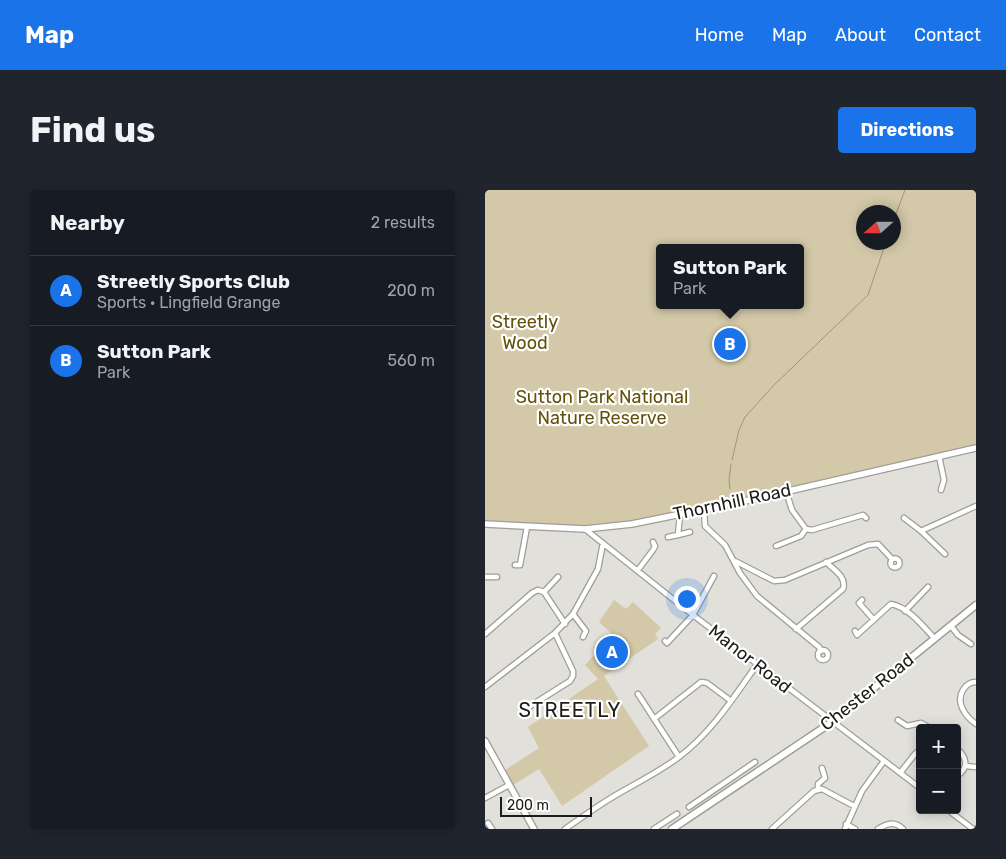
<!DOCTYPE html>
<meta charset="utf-8">
<style>
body{margin:0;font-family:Rubik,sans-serif;background:#20242c;color:#f1f3f6}
.controls{position:absolute;right:15px;bottom:15px;display:grid;overflow:hidden;border-radius:5px;box-shadow:0 2px 12px #0003}
.controls button{width:45px;height:45px;display:grid;place-items:center;padding:0;border:0;border-bottom:1px solid #363941;background:#171b24;color:#f1f3f6;font:25px sans-serif}
.compass{position:absolute;left:371px;top:15px;width:45px;height:45px;border-radius:50%;background:#171b24;box-shadow:0 2px 12px #0003;rotate:249deg}
.scale{position:absolute;left:15px;bottom:12px;width:92px;box-sizing:border-box;padding-left:5px;border:2px solid #1d1c1a;border-top:0;font-size:14px;line-height:18px;white-space:nowrap;color:#1d1c1a;-webkit-text-stroke:4px #fff;paint-order:stroke}
.you{position:absolute;left:201px;top:408px;width:18px;height:18px;margin:-12px;border:4px solid #fff;border-radius:50%;background:#1a73e8;box-shadow:0 0 0 8px #1a73e833}
.badge{display:grid;place-items:center;width:32px;height:32px;border-radius:50%;background:#1a73e8;color:#fff;font-size:16px;font-weight:700}
.pin{position:absolute;translate:-50% -50%;border:2px solid #fff;box-shadow:0 1px 5px #0006}
.popup{position:absolute;left:171px;top:54px;width:148px;height:65px;box-sizing:border-box;display:grid;place-content:center;border-radius:5px;background:#171b24;filter:drop-shadow(0 1px 4px #0005);font-size:16px;white-space:nowrap;color:#9ea1a6}
.popup b{font-size:19px;color:#f1f3f6}
.popup::after{content:'';position:absolute;left:50%;top:100%;margin-left:-10px;border:10px solid transparent;border-top-color:#171b24}
.list{margin:0;padding:0;list-style:none}
h2{display:flex;justify-content:space-between;align-items:center;height:65px;margin:0;padding:0 20px;font-size:21px}
h2 small{font-size:16px;font-weight:400;color:#9ea1a6}
.list li{display:grid;grid-template-columns:32px 1fr auto;gap:15px;align-items:center;box-sizing:border-box;height:70px;padding:0 20px;border-top:1px solid #363941}
.list b{display:block;font-size:19px;white-space:nowrap}
.list p{margin:0;font-size:16px;white-space:nowrap;color:#9ea1a6}
.list em{font-size:16px;font-style:normal;color:#9ea1a6}
.map{position:relative;flex:none;width:491px;height:639px;overflow:hidden;border-radius:5px}
header{display:flex;align-items:center;gap:30px;box-sizing:border-box;height:70px;padding:0 25px;background:#1a73e8;color:#fff}
header strong{font-size:24px}
nav{display:flex;gap:28px;margin-inline-start:auto;font-size:18px}
.intro{display:flex;align-items:center;justify-content:space-between;box-sizing:border-box;height:120px;padding:0 30px}
h1{margin:0;font-size:35px}
.button{padding:12px 22px;border-radius:5px;background:#1a73e8;color:#fff;font-size:18px;font-weight:700}
main{display:flex;gap:30px;padding:0 30px}
aside{flex:1;background:#171b24;border-radius:5px;box-shadow:0 2px 12px #0003}
.map>svg:first-child{display:block}
</style>
<header>
<strong>Map</strong>
<nav><a>Home</a><a>Map</a><a>About</a><a>Contact</a></nav>
</header>
<div class="intro"><h1>Find us</h1><a class="button">Directions</a></div>
<main>
<aside>
<h2>Nearby<small>2 results</small></h2>
<ul class="list">
<li><span class="badge">A</span><div><b>Streetly Sports Club</b><p>Sports · Lingfield Grange</p></div><em>200 m</em></li>
<li><span class="badge">B</span><div><b>Sutton Park</b><p>Park</p></div><em>560 m</em></li>
</ul>
</aside>
<div class="map">
<svg width="491" height="639" viewBox="0 0 491 639">
<rect width="100%" height="100%" fill="#e2e0da"/>
<path fill="#d3c8a8" fill-rule="evenodd" d="M0 0H491V256L302 299 144 333 97 338 0 332ZM378 22H408V52H378ZM175 58H315V115H175Z
M129 410 141 419 148 412 176 438 170 444 173 449 119 486 164 556 77 616 54 579 25 597 17 582 54 558 43 537 113 489 100 475 128 445 114 432Z"/>
<g fill="none" stroke-linecap="round" stroke-linejoin="round">
<path stroke="#a39670" stroke-width="1" d="M408 32 420 0
M247 270 254 240 260 227 289 195 383 105 401 52
M245 299 244 290 246 274
M246 305V309"/>
<defs>
<path id="minor" d="M454 266 459 290 456 300
M301 301 307 320 321 339 327 340 378 325 381 328
M219 319 220 336 240 355 255 383 272 406 334 457 336 461
M195 324 193 345 205 342
M419 328 436 341 460 364
M100 339 208 425 435 598
M436 341 491 316
M183 347 193 345
M291 356 316 346 321 339
M405.5 373a4.5 4.5 0 1 1 9 0a4.5 4.5 0 1 1-9 0Z
M250 371 289 391 300 390 383 355 393 354 407 369
M30 375H35L42 337
M153 380 168 360 170 356 168 352
M0 387H12
M59 402 73 387
M377 410 374 413 389 430
M420 421 443 397
M88 424 101 441 98 447
M466 436 473 445 486 454
M311 439 358 399C362 387 349 380 341 372
M370 441 372 445 406 414C423 417 438 436 449 448
M0 444 47 403 53 400 59 402 80 434
M180 451 182 453 208 425 229 386
M333 465a5 5 0 1 1 10 0a5 5 0 1 1-10 0Z
M491 492C485 492 481 495 478 500 470 513 481 527 491 534
M0 497 70 443 88 424 113 379 118 353
M153 504 194 567
M39 520 85 491 88 486V481L70 443
M169 529 216 492 222 493 246 511
M413 530 422 536 436 533 445 538
M472 559C482 567 484 578 472 586
M481 576 490 577
M415 583 430 564 435 560
M333 600V594L340 588 337 578
M0 608 24 595
M204 617 270 572
M463 620 488 639
M3 633 7 639
M361 634 370 639
M80 639C97 627 114 615 131 605 153 592 174 582 194 567 227 542 249 507 273 473
M169 639 192 624
M287 639 329 601 337 599 369 616
M360 639 377 601 399 571
M393 639C403 633 410 631 418 639"/>
<path id="major" d="M0 334 100 339 147 334 260 311 491 258
M0 551 49 639"/>
<path id="highway" d="M187 639 347 532 491 415"/>
</defs>
<use href="#minor" stroke="#9f9d97" stroke-width="7"/>
<use href="#major" stroke="#9f9d97" stroke-width="8"/>
<use href="#highway" stroke="#9f9d97" stroke-width="9"/>
<use href="#minor" stroke="#fff" stroke-width="4.5"/>
<use href="#major" stroke="#fff" stroke-width="5.5"/>
<use href="#highway" stroke="#fff" stroke-width="6"/>
</g>
<g text-anchor="middle" dominant-baseline="central" stroke-width="4.5" stroke-linejoin="round" paint-order="stroke">
<g font-size="18" fill="#635009" stroke="#fff">
<text x="40" y="132">Streetly<tspan x="40" dy="21">Wood</tspan></text>
<text x="117" y="207">Sutton Park National<tspan x="117" dy="21">Nature Reserve</tspan></text>
</g>
<g font-size="18" fill="#1d1c1a" stroke="#fff">
<text transform="translate(247 312) rotate(-12)">Thornhill Road</text>
<text transform="translate(265 469) rotate(38)">Manor Road</text>
<text transform="translate(382 502) rotate(-38)">Chester Road</text>
</g>
<g font-size="20" letter-spacing="1" fill="#1d1c1a" stroke="#fff">
<text x="85" y="520">STREETLY</text>
</g>
</g>
</svg>
<div class="controls">
<button>+</button>
<button>−</button>
</div>
<svg class="compass" viewBox="-18 -18 36 36"><path d="M0-13l5 13h-10z" fill="#e53935"/><path d="M0 13l5-13h-10z" fill="#9ea1a6"/></svg>
<div class="scale">200 m</div>
<div class="you"></div>
<div class="pin badge" style="left:127px;top:462px">A</div>
<div class="pin badge" style="left:245px;top:154px">B</div>
<div class="popup"><b>Sutton Park</b>Park</div>
</div>
</main>
